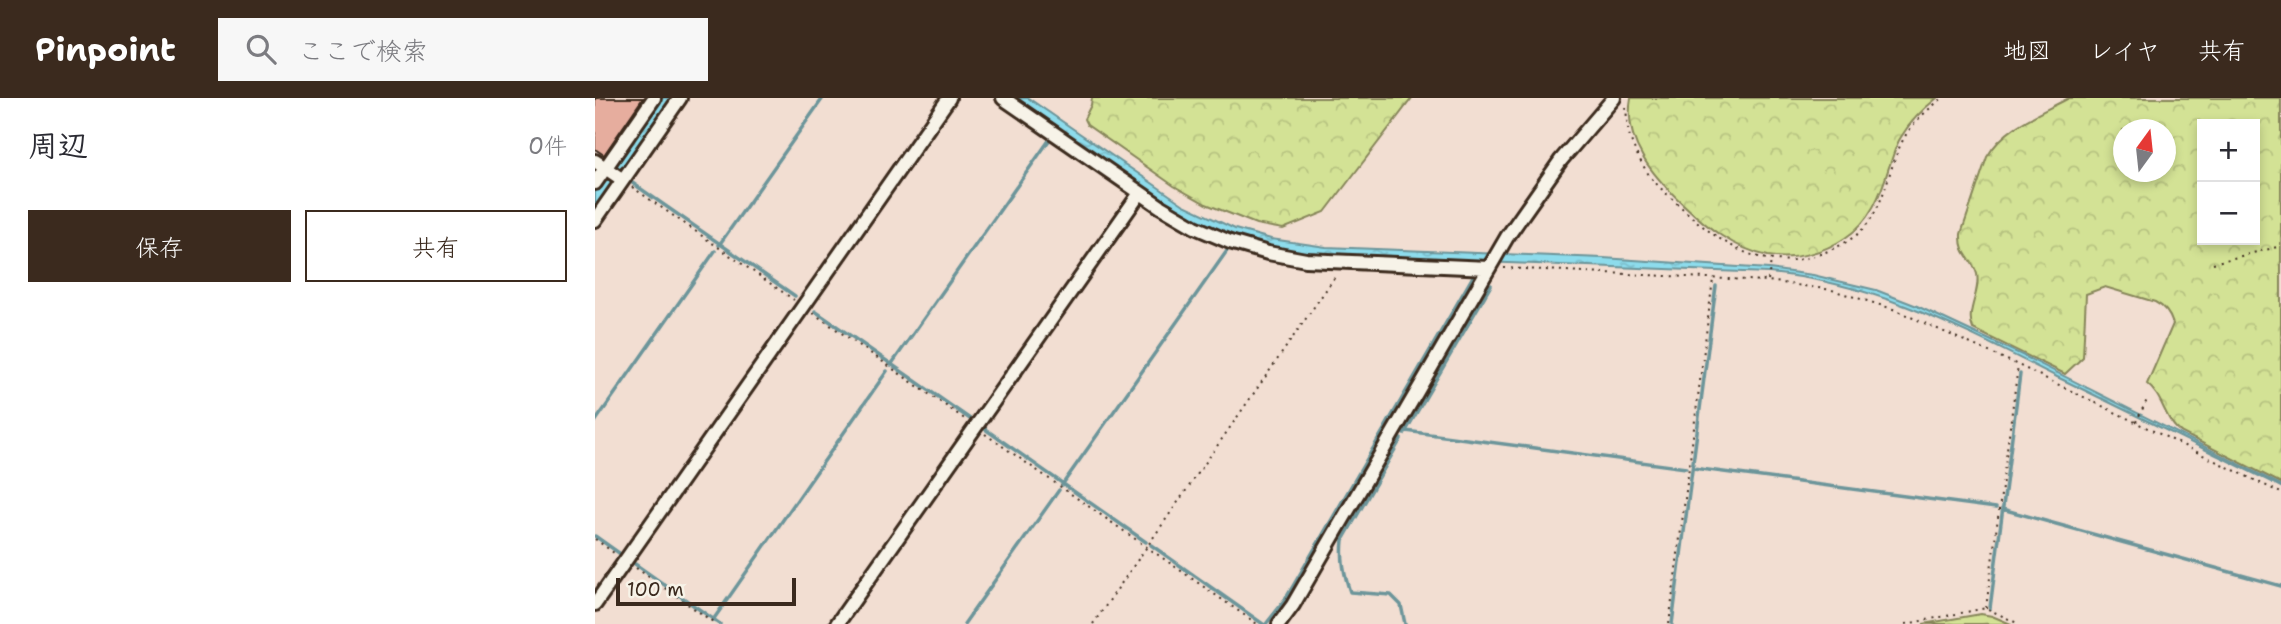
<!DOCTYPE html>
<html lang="ja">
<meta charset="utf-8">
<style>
body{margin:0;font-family:"Shantell Sans","Klee One",sans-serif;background:#f7f7f7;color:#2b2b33}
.controls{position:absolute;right:21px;top:21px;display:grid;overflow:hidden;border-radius:0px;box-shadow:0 4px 10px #0003}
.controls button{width:63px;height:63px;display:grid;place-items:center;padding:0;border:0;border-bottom:2px solid #e1e1e2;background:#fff;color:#2b2b33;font:35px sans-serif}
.compass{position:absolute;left:1518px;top:21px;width:63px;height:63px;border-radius:50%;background:#fff;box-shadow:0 4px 10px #0003;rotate:15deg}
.scale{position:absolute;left:21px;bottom:18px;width:180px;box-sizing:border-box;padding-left:7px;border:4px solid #3b2a1e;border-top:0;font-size:19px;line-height:24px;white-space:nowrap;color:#3b2a1e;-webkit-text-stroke:5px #f7f3e8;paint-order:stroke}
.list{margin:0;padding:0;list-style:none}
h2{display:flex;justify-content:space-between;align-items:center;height:91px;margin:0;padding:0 28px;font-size:30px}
h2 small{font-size:23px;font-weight:400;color:#7c7c81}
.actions{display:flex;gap:14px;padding:21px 28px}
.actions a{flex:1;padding:16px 0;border:2px solid #3b2a1e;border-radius:0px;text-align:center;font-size:24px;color:#3b2a1e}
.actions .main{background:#3b2a1e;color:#fff}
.icon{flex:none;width:38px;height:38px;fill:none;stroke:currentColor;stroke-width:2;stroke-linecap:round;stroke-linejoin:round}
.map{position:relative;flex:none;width:1686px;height:526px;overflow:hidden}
header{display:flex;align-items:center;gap:42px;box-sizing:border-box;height:98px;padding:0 35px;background:#3b2a1e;color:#fff}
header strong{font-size:33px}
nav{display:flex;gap:38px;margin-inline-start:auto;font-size:24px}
.search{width:490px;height:63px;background:#f7f7f7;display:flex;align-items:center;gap:18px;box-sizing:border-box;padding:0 24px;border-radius:0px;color:#7c7c81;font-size:26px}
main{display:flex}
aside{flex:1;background:#fff}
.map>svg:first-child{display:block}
</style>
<header>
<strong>Pinpoint</strong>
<div class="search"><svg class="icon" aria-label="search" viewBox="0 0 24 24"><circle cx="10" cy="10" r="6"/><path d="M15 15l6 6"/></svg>ここで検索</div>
<nav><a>地図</a><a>レイヤ</a><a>共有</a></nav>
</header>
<main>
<aside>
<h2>周辺<small>0件</small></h2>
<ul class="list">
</ul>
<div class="actions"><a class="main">保存</a><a>共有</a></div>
</aside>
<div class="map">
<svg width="1686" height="526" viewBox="0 0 1686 526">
<defs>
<pattern id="forest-crowns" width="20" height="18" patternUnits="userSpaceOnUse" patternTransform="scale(1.75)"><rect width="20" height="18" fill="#d3e295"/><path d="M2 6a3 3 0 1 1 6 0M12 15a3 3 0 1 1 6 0" fill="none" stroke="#b6c280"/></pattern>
<pattern id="water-ripples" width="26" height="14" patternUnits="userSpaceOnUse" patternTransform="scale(1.75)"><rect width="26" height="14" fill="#8ddcec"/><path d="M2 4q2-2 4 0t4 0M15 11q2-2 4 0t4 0" fill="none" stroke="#7bbdca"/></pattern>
</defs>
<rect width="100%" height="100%" fill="#f2ded2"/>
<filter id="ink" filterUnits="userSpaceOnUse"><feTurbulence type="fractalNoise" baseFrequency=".0143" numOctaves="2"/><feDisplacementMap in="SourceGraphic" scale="14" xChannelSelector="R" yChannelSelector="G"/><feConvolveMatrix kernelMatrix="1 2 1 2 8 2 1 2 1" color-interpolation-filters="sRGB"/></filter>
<g filter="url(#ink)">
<path fill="url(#forest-crowns)" stroke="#87865a" stroke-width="2" fill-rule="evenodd" d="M497 0H817L730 114 688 131 661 126 611 106 579 88 492 27 489 21 496 7Z
M1036 0H1342C1328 11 1315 24 1306 39 1300 48 1298 59 1294 69 1286 96 1275 124 1250 140 1230 154 1198 163 1173 158 1138 150 1113 130 1088 106 1058 78 1028 44 1036 0Z
M1474 0H1686V385L1587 335C1569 323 1569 299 1552 286L1578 226C1575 216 1570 209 1560 204L1510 189 1491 196 1488 259 1470 276 1378 231C1370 213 1386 195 1382 176 1377 159 1365 158 1366 136L1392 59C1409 29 1444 16 1474 0ZM1660 26V142H1607V26ZM1528 32H1570V74H1528Z
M1386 516 1397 518 1416 526H1328Z"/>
<path fill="url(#water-ripples)" stroke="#6c959a" stroke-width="2" d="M66 0H78L0 111V94Z
M418 0H433L589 107 640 131 676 141 731 149 1008 160 1174 171 1218 177 1281 192 1322 208 1427 257 1686 387V389C1611 352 1537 315 1462 279 1366 231 1282 185 1174 175L731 158 693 154 655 145 619 132 585 115Z"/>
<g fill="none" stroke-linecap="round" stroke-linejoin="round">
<path stroke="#6c959a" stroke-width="3.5" d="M36 84 200 198
M124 147 228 0
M220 213 375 321
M296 267 455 41
M0 324 120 153
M390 331 551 444
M811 333 1091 370
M809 336 896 187
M806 341 748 442C746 462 749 476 755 494L796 497 806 507 810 526
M1098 370 1401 410
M467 387 634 150
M1407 411 1686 488
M0 438 24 455
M556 447 668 526
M40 466 125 526
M1395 510 1425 276
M118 522 292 273
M369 526 464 392
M671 526 690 502 880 175
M1077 526 1121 188"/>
</g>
<path fill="#e6ad9e" stroke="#3b2a1e" stroke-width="2" d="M0 0H48L9 57 0 51Z"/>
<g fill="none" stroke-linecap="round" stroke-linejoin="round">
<defs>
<path id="minor" d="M408 0 566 109 600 129 635 144 673 155 711 162 894 170
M0 63 28 82
M0 85 59 0
M0 122 85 0
M0 506 354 0
M242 526 545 95
M684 526 698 507 912 139 966 62 1019 0"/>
</defs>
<use href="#minor" stroke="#3b2a1e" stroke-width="18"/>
<path stroke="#3b2a1e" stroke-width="2" stroke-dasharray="2 5" stroke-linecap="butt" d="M1030 9C1032 15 1032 23 1033 30 1035 44 1042 57 1049 69 1058 85 1072 96 1085 108 1126 147 1170 177 1228 155 1241 150 1255 143 1265 134 1291 109 1292 72 1308 42 1317 25 1333 11 1348 0
M37 89 199 202
M1618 165 1686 148
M909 170 1173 183 1237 192 1298 211 1423 267 1686 395
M1173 182 1176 163
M218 215 371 322
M1541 324 1552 302
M390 336 662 526
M0 441 19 455
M41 470 121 526
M1391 510 1423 268
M498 526 742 176
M1074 526 1118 181
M1311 526 1391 510 1424 526"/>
<use href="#minor" stroke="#f7f3e8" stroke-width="12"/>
</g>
</g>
</svg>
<div class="controls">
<button>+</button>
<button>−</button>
</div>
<svg class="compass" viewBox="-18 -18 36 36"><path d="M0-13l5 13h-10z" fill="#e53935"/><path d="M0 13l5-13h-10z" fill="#7c7c81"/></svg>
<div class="scale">100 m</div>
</div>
</main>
